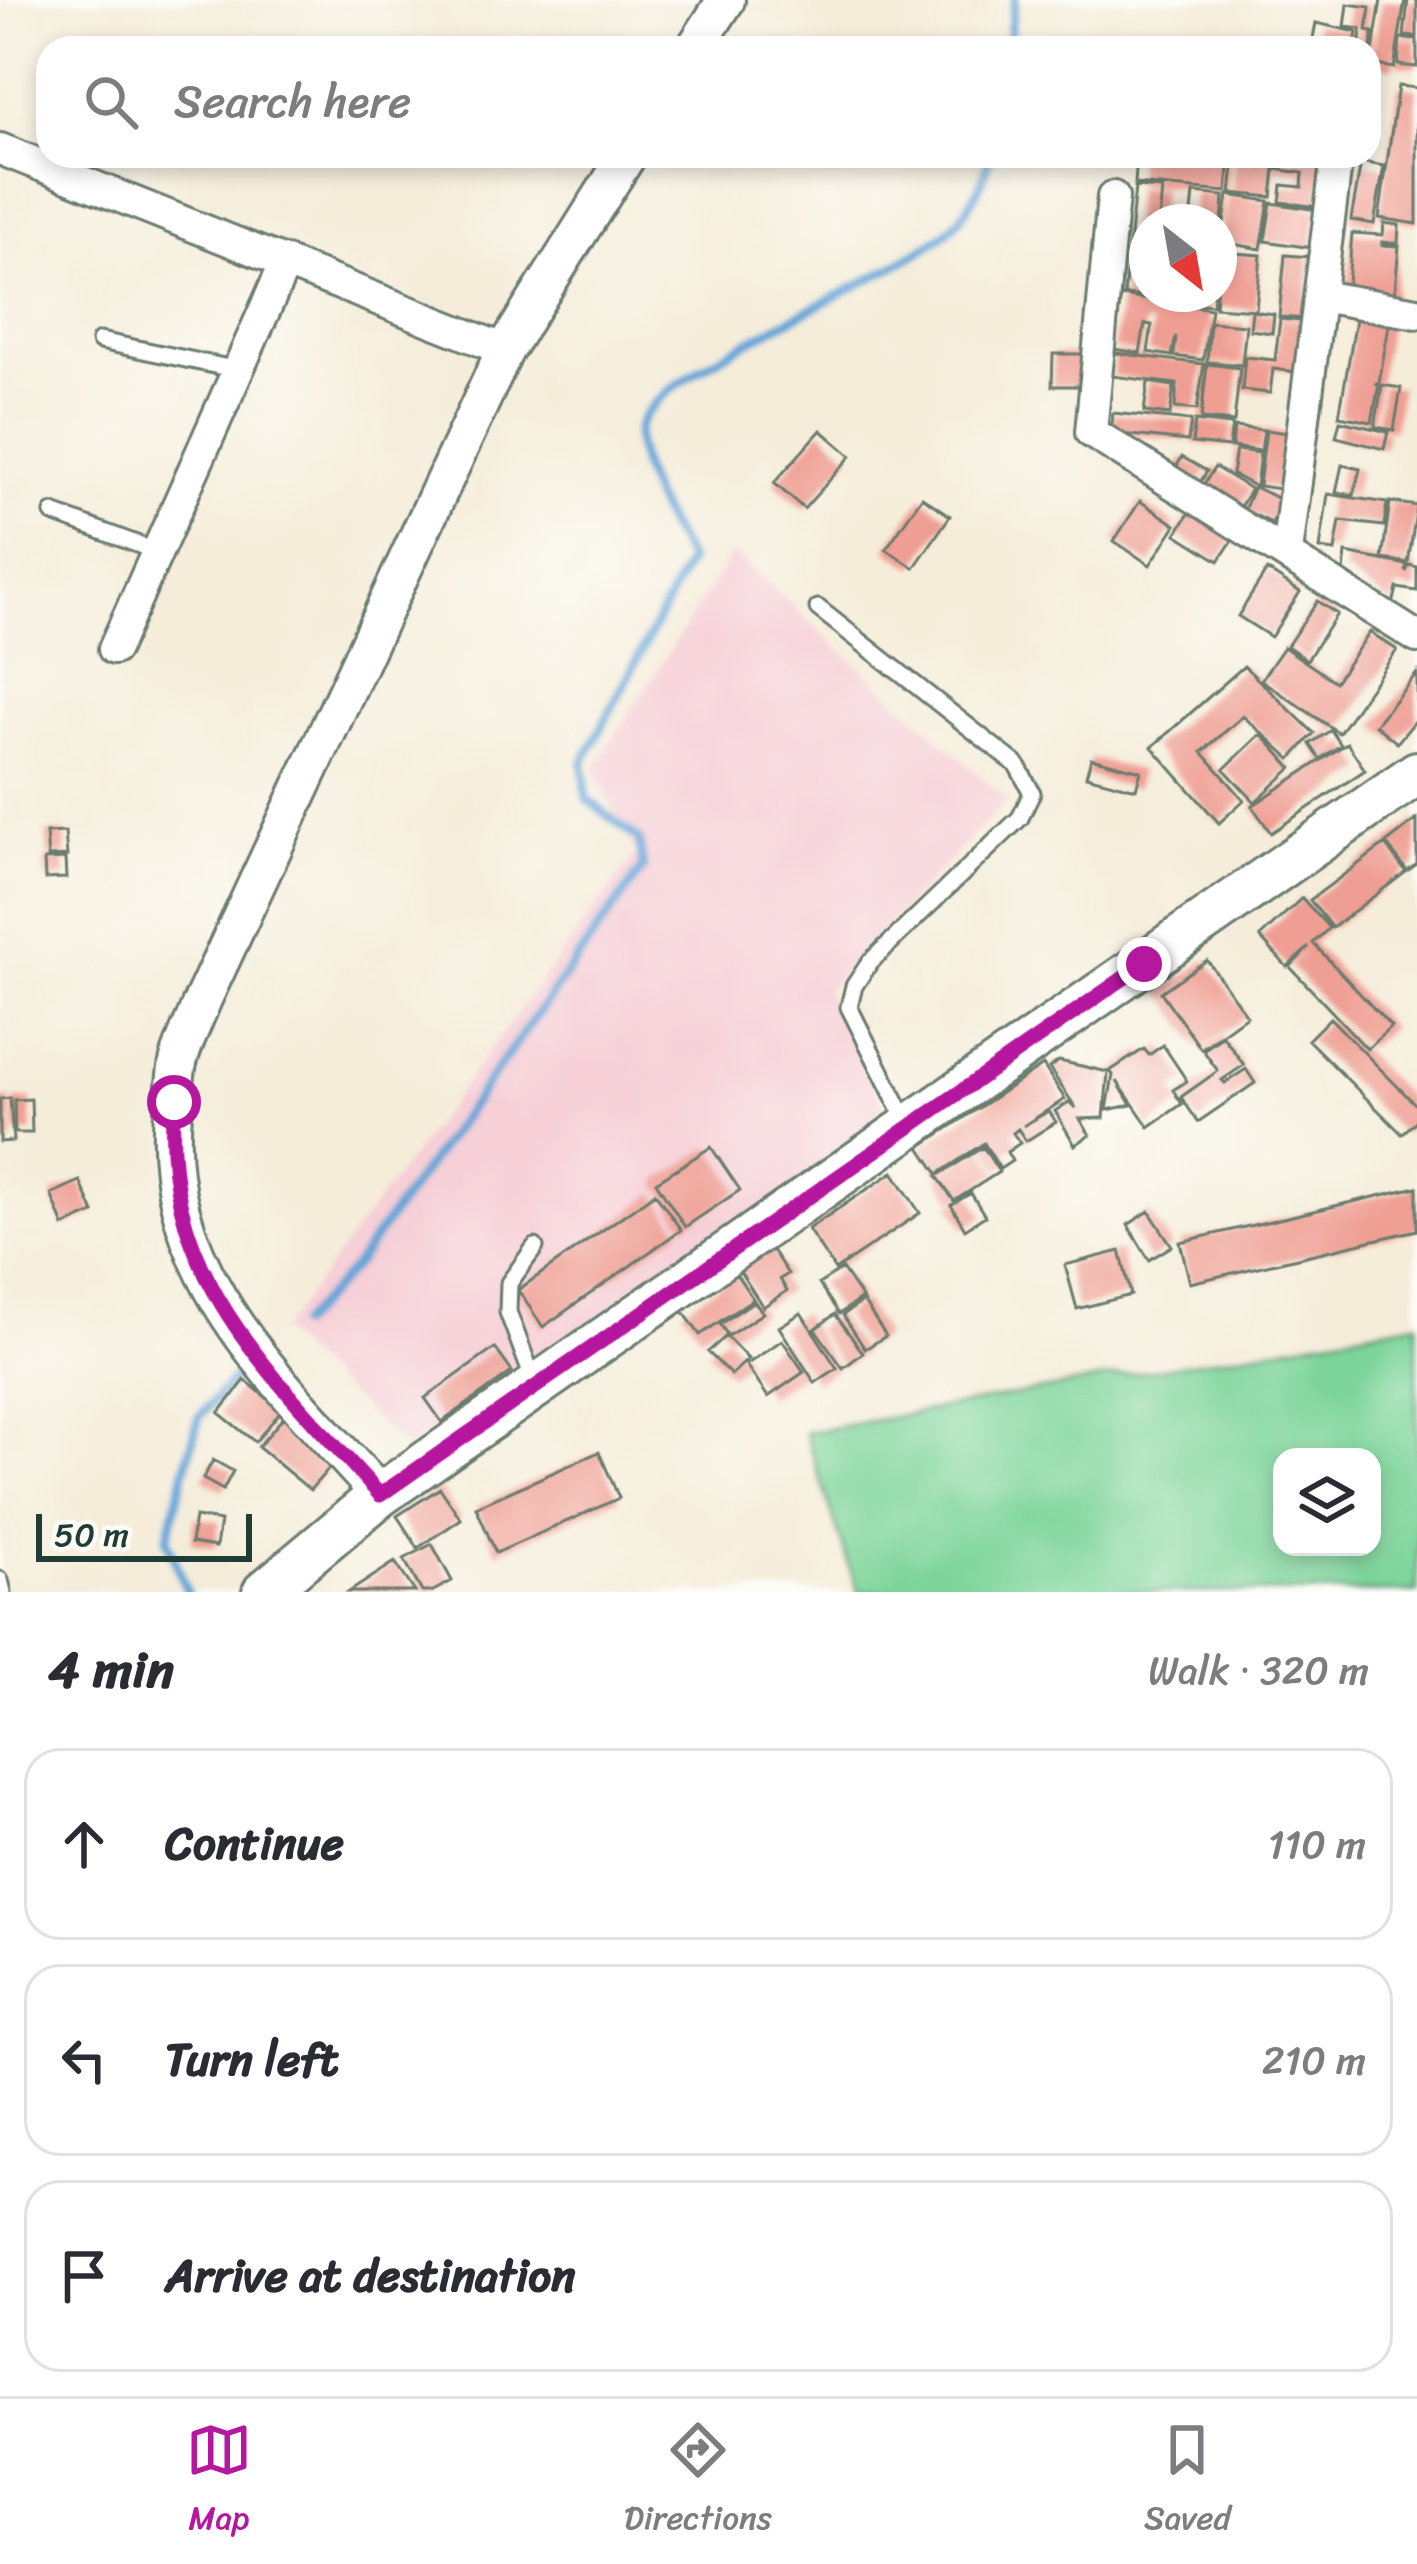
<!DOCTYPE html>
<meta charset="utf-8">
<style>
body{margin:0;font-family:Sriracha,sans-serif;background:#f7f7f7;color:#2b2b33}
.controls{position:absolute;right:36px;bottom:36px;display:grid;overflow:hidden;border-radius:24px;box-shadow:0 6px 18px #0003}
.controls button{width:108px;height:108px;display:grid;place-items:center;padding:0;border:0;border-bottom:3px solid #e1e1e2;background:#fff;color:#2b2b33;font:60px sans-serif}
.compass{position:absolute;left:1129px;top:204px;width:108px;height:108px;border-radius:50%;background:#fff;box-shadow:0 6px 18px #0003;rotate:149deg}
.scale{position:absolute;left:36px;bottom:30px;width:216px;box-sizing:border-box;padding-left:12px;border:6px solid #1f3d34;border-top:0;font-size:33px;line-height:42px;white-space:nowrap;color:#1f3d34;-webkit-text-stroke:9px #fdfcf7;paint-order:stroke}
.stop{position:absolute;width:36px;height:36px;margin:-27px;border:9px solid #b5179e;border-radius:50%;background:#fff}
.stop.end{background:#b5179e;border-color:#fff;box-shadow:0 3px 12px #0008}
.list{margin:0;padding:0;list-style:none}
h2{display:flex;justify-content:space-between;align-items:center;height:156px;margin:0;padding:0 48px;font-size:51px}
h2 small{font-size:39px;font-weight:400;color:#7c7c81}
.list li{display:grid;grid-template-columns:78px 1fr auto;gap:36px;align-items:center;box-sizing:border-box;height:192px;margin:0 24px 24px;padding:0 24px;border:3px solid #e1e1e2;border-radius:36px}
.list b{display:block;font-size:45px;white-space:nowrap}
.list em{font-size:39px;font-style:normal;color:#7c7c81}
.icon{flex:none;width:66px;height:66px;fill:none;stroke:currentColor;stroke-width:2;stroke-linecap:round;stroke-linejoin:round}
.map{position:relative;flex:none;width:1417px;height:1592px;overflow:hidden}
.search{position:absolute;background:#fff;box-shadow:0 6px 18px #0003;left:36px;right:36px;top:36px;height:132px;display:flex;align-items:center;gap:30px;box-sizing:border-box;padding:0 42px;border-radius:36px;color:#7c7c81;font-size:45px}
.sheet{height:804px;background:#fff}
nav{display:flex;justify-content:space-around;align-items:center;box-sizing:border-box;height:168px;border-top:3px solid #e1e1e2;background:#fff;font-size:33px;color:#7c7c81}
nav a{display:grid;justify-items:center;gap:6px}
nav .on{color:#b5179e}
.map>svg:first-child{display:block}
</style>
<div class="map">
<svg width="1417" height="1592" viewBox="0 0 1417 1592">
<rect width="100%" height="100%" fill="#fdfcf7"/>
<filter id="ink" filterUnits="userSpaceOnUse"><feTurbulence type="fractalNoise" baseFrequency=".00833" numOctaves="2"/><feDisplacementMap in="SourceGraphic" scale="24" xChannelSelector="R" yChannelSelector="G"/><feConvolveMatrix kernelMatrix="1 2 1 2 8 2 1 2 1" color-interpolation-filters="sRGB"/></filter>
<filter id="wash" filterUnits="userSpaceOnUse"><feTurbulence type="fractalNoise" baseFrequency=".004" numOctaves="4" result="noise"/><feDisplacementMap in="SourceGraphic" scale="48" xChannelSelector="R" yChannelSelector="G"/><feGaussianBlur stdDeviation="2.7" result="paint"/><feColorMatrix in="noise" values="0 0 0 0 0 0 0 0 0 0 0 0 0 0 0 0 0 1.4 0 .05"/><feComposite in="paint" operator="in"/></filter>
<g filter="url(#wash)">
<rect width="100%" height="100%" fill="#f5edda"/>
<path fill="#f6cfd7" d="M733 552 1007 800 826 990 891 1122 406 1449 280 1332 636 854 594 768Z"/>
<path fill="#7bd49a" stroke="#4d8867" stroke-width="3" fill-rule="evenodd" d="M1417 1322V1592H858L805 1433ZM1282 1457H1372V1547H1282Z"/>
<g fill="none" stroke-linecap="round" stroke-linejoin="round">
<path stroke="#65a5d8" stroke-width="9" d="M1007 48 1015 0
M299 1325 353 1268 643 868 639 840 587 799 583 763 689 560C669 526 636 476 637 435 640 370 897 282 951 228 970 209 985 181 989 156
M187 1592 167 1539 199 1417 235 1377"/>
</g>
<g id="blocks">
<path fill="#ef9e93" d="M1381 0H1405L1394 68 1371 64Z
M1408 0H1417V37L1404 36Z
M1348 4 1370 7 1367 31 1373 32 1371 48H1359L1361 29 1345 27Z
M1316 23 1357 32 1354 48H1311Z
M1400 38 1417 40V67L1398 65Z
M1398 86 1417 88V224L1379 218Z
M1137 156H1230L1227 192 1135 184Z
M1235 156H1326L1318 207 1280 202 1282 185 1302 187 1303 173 1275 169 1272 197 1231 193Z
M1361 162 1384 166 1374 224 1351 220Z
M1135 187 1162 189 1159 222H1147L1146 297 1124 295Z
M1194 193 1224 196 1222 222H1191Z
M1228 195 1269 201 1261 249 1221 242Z
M1271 203 1318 210 1312 248 1265 241Z
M1384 223 1399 225 1398 243 1382 242V245L1399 246 1394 301 1347 297 1352 233 1383 235Z
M1220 252 1261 255 1256 310 1215 307Z
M1285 255 1311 257 1305 319 1279 317Z
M1170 294H1214L1213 305 1170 302Z
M1121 296 1211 309 1203 360 1174 356 1176 336 1172 356 1148 352 1152 325 1145 324 1140 353 1113 349Z
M1358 308 1391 314 1379 383H1375L1379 384 1372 422 1339 416Z
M1252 311 1274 314 1272 333 1250 330Z
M1280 319 1302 321 1296 372 1273 369 1270 393 1242 390 1245 357 1275 360Z
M1210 322 1246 325 1242 365 1207 362Z
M1115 353 1204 364 1197 410 1175 408 1177 384 1112 376Z
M1053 354H1088L1087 386H1052Z
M1207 364 1240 368 1234 422 1201 419Z
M1148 382 1174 386 1170 415 1144 412Z
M1382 385 1401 388 1394 430 1375 427Z
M1113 413 1191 421 1188 441 1111 433Z
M1195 421 1232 425 1229 447 1192 443Z
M1340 421 1388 432 1384 449 1336 437Z
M1234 427 1264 430 1261 451 1232 447Z
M821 430 851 456 804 509 774 483Z
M1266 430 1288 433 1280 489 1259 486Z
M1236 450 1260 453 1256 487 1232 474Z
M1182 457 1207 471 1198 486 1174 471Z
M1342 465 1360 469 1354 495 1336 492Z
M1215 467 1251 489 1240 507 1204 484Z
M1254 487 1283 501 1272 523 1244 510Z
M1328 494 1387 503 1384 526 1340 521 1335 551 1320 549Z
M922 497 950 516 914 568 886 549Z
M1140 501 1176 525 1150 565 1114 541Z
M1390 502 1417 506 1408 563 1382 559Z
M1190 512 1233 539 1219 561 1176 534Z
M1346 553 1407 565 1406 572 1409 565 1417 567V591L1397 588 1393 605 1344 571Z
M1267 570 1300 592 1271 637 1238 616Z
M1317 601 1337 614 1307 660 1287 646Z
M1370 632 1397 650 1339 733 1261 680 1284 647 1335 682Z
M1244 666 1314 733 1291 759 1243 716 1202 752 1244 800 1219 823 1152 747Z
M1417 673V719L1397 743 1375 725Z
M1331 730 1341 745 1320 759 1310 744Z
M1261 734 1292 768 1255 802 1224 769Z
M1347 743 1365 770 1271 833 1252 806Z
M1091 758 1141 771 1136 789 1086 776Z
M1417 819V864L1407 871 1386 843Z
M65 832 67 856 48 857 46 833Z
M1385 844 1406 872 1332 928 1310 900Z
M65 859 66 878 45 879 44 860Z
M1302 898 1329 928 1313 943 1391 1027 1367 1049 1290 967 1309 947 1287 967 1260 937Z
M1207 960 1247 1016 1201 1049 1161 992Z
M1330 1018 1417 1106V1120L1402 1134 1308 1040Z
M1223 1036 1244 1065 1222 1080 1225 1083 1246 1069 1255 1083 1198 1122 1181 1097 1218 1071 1203 1050Z
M1163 1045 1187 1081 1173 1090 1182 1104 1149 1127 1117 1081 1131 1105 1107 1110 1113 1075 1110 1071 1144 1049 1149 1055Z
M1059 1061 1108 1072 1104 1118 1080 1119 1090 1135 1075 1145 1055 1111 1069 1102 1076 1108 1049 1068Z
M1043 1065 1065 1099 1023 1126 1049 1111 1056 1122 1026 1141 1018 1129 1013 1133 1020 1143 1007 1152 1012 1161 1000 1169 984 1143 938 1174 920 1147Z
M10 1098 13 1141 0 1142V1099Z
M31 1099 32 1133H15L14 1100Z
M711 1147 740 1190 685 1227 656 1182Z
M983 1147 999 1172 954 1201 937 1176Z
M893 1172 920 1213 835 1270 808 1229Z
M80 1181 94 1213 64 1226 51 1194Z
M1417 1187V1230L1190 1283 1180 1242Z
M655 1193 681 1230 543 1327 518 1290Z
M971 1193 985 1216 965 1229 951 1205Z
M1149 1211 1172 1246 1149 1260 1128 1225Z
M772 1250 788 1274 780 1279 787 1291 763 1307 739 1270Z
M1120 1251 1131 1295 1077 1309 1065 1265Z
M842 1269 862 1298 839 1314 819 1284Z
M736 1274 753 1299 700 1335 682 1310Z
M754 1301 763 1313 728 1336 720 1324Z
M863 1301 886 1336 865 1349 843 1315Z
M801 1313 837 1368 815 1383 779 1327Z
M835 1314 863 1353 843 1368 815 1329Z
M726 1336 748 1359 731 1375 708 1352Z
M782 1340 804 1372 768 1397 746 1365Z
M495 1348 512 1372 442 1422 425 1398Z
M245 1380 282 1410 255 1442 219 1413Z
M287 1413 339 1457 310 1490 258 1447Z
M599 1452 619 1498 496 1553 476 1507Z
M213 1460 233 1471 223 1490 203 1479Z
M440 1488 461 1519 418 1548 397 1516Z
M195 1517 220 1521 216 1547 191 1543Z
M432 1544 452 1581 431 1592H422L404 1559Z
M395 1562 415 1592H349Z"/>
</g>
</g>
<g filter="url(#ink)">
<use href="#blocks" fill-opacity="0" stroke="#6a7b6e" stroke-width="3"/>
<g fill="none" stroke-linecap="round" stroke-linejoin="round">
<defs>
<path id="service" d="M100 341 238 370
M53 513 158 552
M818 608 1017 765 1032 793 1020 818 870 962 854 986 849 1007 908 1125
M535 1247 509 1283 508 1312 535 1384
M0 1580 3 1592"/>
<path id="minor" d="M0 149 505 350
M1113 197 1091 432 1417 637
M1320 296 1417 313
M1287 553 1337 156
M114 649 286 262"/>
<path id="tertiary" d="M695 48 726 0
M380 1495C282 1384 158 1276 173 1113 175 1096 174 1076 179 1059 185 1039 195 1019 203 999L505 350 627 156"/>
<path id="secondary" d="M264 1592 380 1495 1417 773"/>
</defs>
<use href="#service" stroke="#6a7b6e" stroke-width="21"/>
<use href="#minor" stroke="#6a7b6e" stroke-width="36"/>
<use href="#tertiary" stroke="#6a7b6e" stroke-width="42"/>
<use href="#secondary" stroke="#6a7b6e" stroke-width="48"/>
<use href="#service" stroke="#fff" stroke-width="15"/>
<use href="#minor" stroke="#fff" stroke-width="30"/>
<use href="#tertiary" stroke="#fff" stroke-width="36"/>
<use href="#secondary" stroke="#fff" stroke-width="42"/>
</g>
</g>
<g fill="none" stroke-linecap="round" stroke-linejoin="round" filter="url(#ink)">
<path stroke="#b5179e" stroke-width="15" d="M174 1102C158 1277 274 1376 380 1495L1144 964"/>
</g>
</svg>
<div class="controls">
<button><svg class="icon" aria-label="layers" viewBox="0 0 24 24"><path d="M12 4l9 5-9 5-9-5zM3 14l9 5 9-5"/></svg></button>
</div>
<svg class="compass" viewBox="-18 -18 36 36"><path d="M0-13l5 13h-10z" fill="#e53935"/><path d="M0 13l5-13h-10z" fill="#7c7c81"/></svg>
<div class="scale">50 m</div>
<div class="stop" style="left:174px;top:1102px"></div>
<div class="stop end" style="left:1144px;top:964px"></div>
<div class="search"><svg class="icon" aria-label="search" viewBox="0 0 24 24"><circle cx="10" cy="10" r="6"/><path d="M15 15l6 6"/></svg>Search here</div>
</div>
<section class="sheet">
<h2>4 min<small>Walk · 320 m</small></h2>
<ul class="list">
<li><svg class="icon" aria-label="ahead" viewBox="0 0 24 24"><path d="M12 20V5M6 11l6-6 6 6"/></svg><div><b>Continue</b></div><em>110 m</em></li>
<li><svg class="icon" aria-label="left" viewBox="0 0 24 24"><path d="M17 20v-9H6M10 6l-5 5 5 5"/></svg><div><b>Turn left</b></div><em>210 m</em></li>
<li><svg class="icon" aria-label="arrive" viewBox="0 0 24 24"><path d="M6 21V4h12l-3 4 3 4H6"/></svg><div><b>Arrive at destination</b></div></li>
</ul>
</section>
<nav>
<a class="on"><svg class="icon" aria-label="map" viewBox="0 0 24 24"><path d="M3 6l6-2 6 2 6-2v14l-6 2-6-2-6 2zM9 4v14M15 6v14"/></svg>Map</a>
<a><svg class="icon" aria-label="directions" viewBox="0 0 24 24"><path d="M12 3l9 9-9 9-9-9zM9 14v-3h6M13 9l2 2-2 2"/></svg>Directions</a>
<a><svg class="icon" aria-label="saved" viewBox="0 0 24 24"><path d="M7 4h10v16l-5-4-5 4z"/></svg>Saved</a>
</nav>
